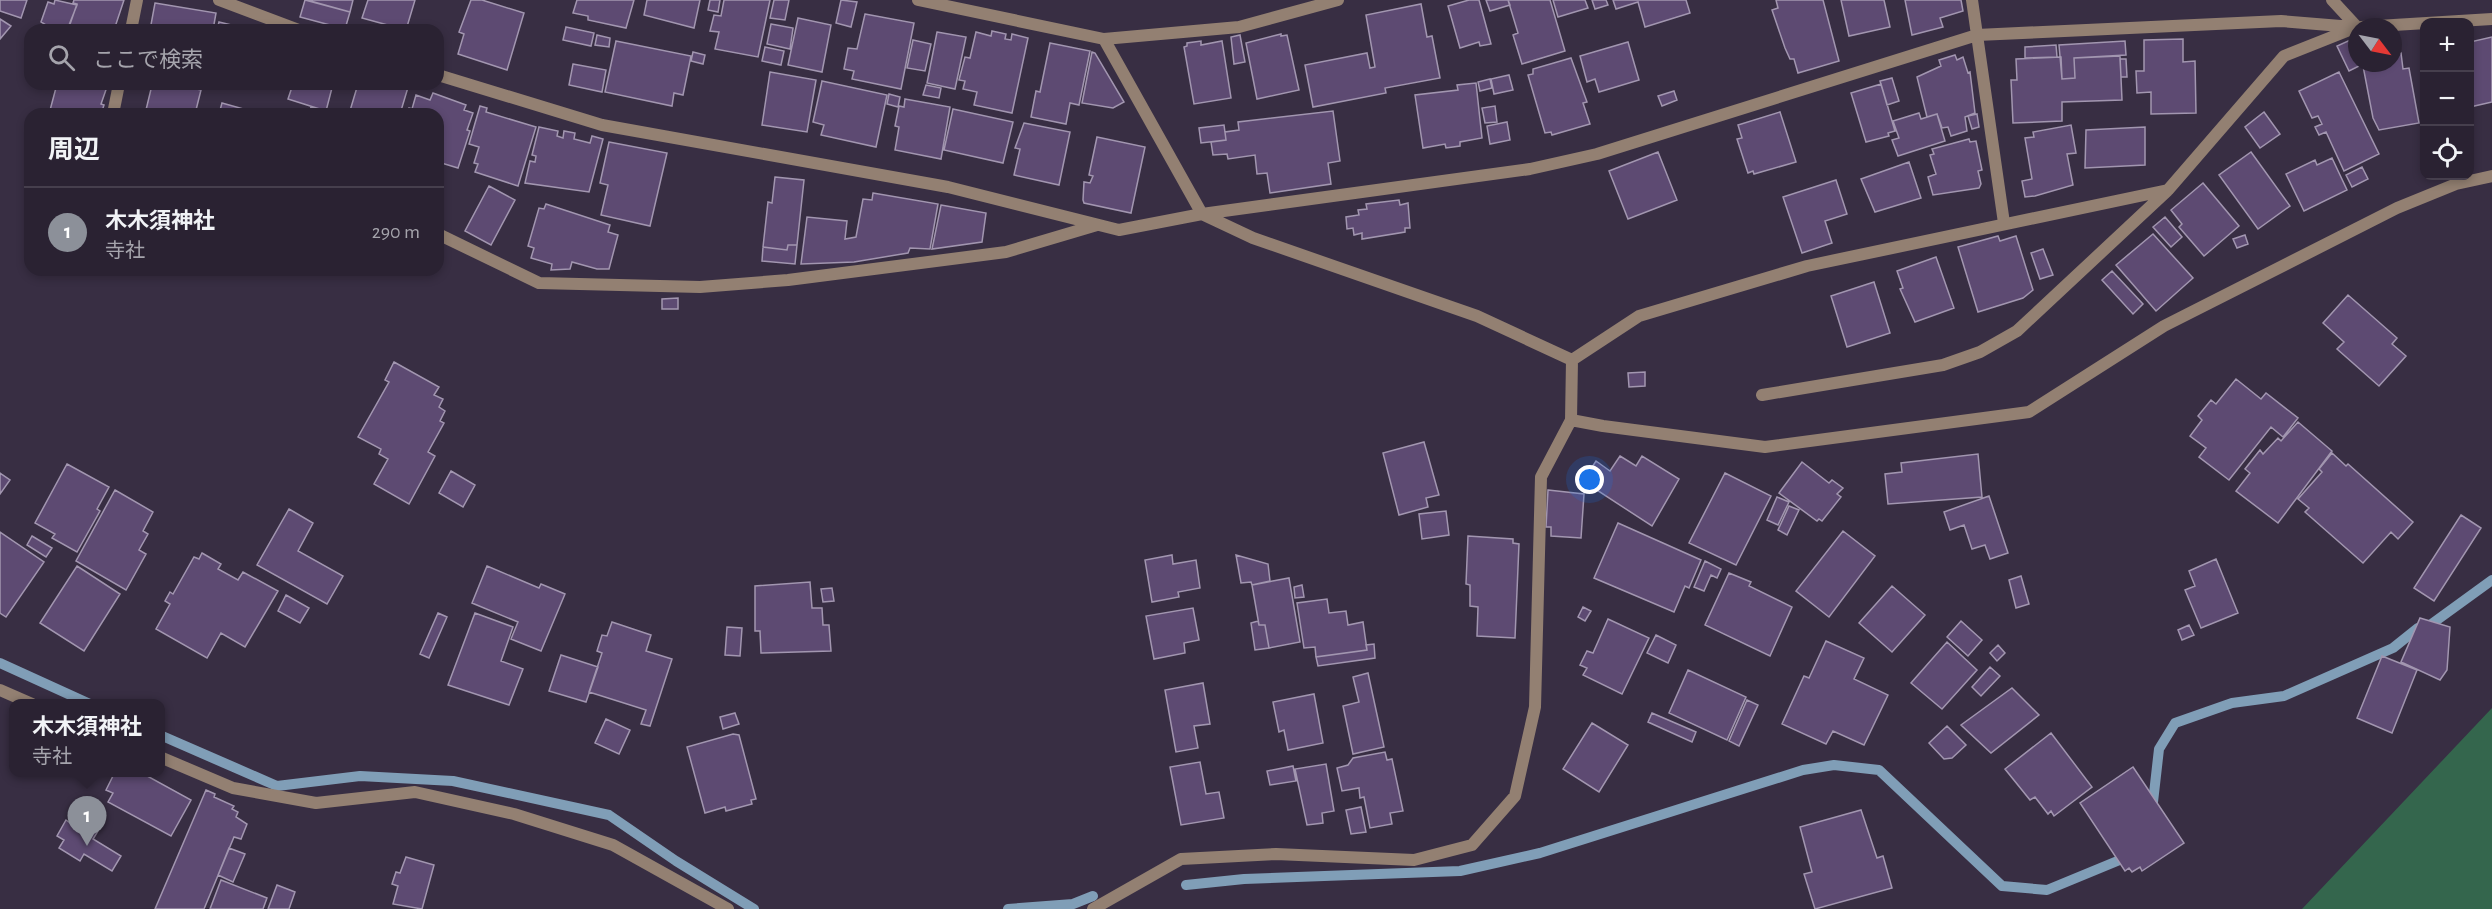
<!DOCTYPE html>
<html lang="ja">
<meta charset="utf-8">
<style>
body{margin:0;font-family:"Alegreya Sans","Noto Sans JP",sans-serif;background:#322a3a;color:#f1f3f6}
.controls{position:absolute;right:18px;top:18px;display:grid;overflow:hidden;border-radius:12px;box-shadow:0 3px 9px #0003}
.controls button{width:54px;height:54px;display:grid;place-items:center;padding:0;border:0;border-bottom:2px solid #463f4d;background:#2a2232;color:#f1f3f6;font:30px sans-serif}
.compass{position:absolute;left:2348px;top:18px;width:54px;height:54px;border-radius:50%;background:#2a2232;box-shadow:0 3px 9px #0003;rotate:122deg}
.you{position:absolute;left:1590px;top:480px;width:21px;height:21px;margin:-15px;border:4px solid #fff;border-radius:50%;background:#1a73e8;box-shadow:0 0 0 9px #1a73e833}
.badge{display:grid;place-items:center;width:39px;height:39px;border-radius:50%;background:#8c9099;color:#fff;font-size:20px;font-weight:700}
.pin{position:absolute;translate:-50% -50px;filter:drop-shadow(0 2px 3px #0008)}
.pin::after{content:'';position:absolute;top:32px;width:21px;height:18px;background:inherit;clip-path:polygon(0 0,100% 0,50% 100%)}
.popup{position:absolute;left:9px;top:699px;width:156px;height:78px;box-sizing:border-box;display:grid;place-content:center;border-radius:12px;background:#2a2232;filter:drop-shadow(0 2px 4px #0005);font-size:20px;white-space:nowrap;color:#a5a4ac}
.popup b{font-size:22px;color:#f1f3f6}
.popup::after{content:'';position:absolute;left:50%;top:100%;margin-left:-12px;border:12px solid transparent;border-top-color:#2a2232}
.list{margin:0;padding:0;list-style:none}
h2{display:flex;justify-content:space-between;align-items:center;height:78px;margin:0;padding:0 24px;font-size:26px}
h2 small{font-size:20px;font-weight:400;color:#a5a4ac}
.list li{display:grid;grid-template-columns:39px 1fr auto;gap:18px;align-items:center;box-sizing:border-box;height:90px;padding:0 24px;border-top:2px solid #463f4d}
.list b{display:block;font-size:22px;white-space:nowrap}
.list p{margin:0;font-size:20px;white-space:nowrap;color:#a5a4ac}
.list em{font-size:20px;font-style:normal;color:#a5a4ac}
.icon{flex:none;width:33px;height:33px;fill:none;stroke:currentColor;stroke-width:2;stroke-linecap:round;stroke-linejoin:round}
.map{position:relative;flex:none;width:2492px;height:909px;overflow:hidden}
.search{position:absolute;background:#2a2232;box-shadow:0 3px 9px #0003;left:24px;top:24px;width:420px;height:66px;display:flex;align-items:center;gap:15px;box-sizing:border-box;padding:0 21px;border-radius:18px;color:#a5a4ac;font-size:22px}
.panel{position:absolute;background:#2a2232;box-shadow:0 3px 9px #0003;left:24px;top:108px;width:420px;height:168px;border-radius:18px}
.map>svg:first-child{display:block}
</style>
<div class="map">
<svg width="2492" height="909" viewBox="0 0 2492 909">
<rect width="100%" height="100%" fill="#382e43"/>
<path fill="#34664d" d="M2492 708V909H2302Z"/>
<g fill="none" stroke-linecap="round" stroke-linejoin="round">
<path stroke="#809eb7" stroke-width="10" d="M0 663 90 704
M160 735 277 786 360 776 453 781 609 815 676 861 754 909
M2152 811 2159 749 2175 723 2232 703 2284 696 2393 648 2418 628H2426L2492 580
M1186 885 1244 879 1460 871 1540 853 1803 770 1834 765 1879 770 2002 886 2047 890 2127 857 2130 853
M1008 909 1073 904 1093 896"/>
</g>
<path fill="#5d4a72" stroke="#a296b0" stroke-width="1.5" d="M0 0H27L21 18 0 11Z
M55 0 77 5 67 30H54L41 22 48 2 54 4Z
M74 0H124L114 30H68L77 4 73 3Z
M305 0 350 12 345 29 300 17Z
M307 0H353L350 12Z
M368 0H415L406 30 362 18Z
M471 0H482L524 13 507 70 458 54 464 34 459 32Z
M577 0H634L626 28 588 20V16L573 13Z
M647 0H700L694 28 644 15Z
M710 0H720L718 12 708 10Z
M724 0H770L758 57 715 49 719 32 710 31 714 15 721 16Z
M774 0H789L785 20 770 18Z
M841 0 857 2 851 27 836 23Z
M1469 0H1479L1491 44 1480 46 1479 42 1460 48 1448 6Z
M1486 0H1508L1510 5 1490 11Z
M1508 0H1550L1565 51 1522 64 1513 35 1518 33Z
M1553 0H1585L1588 8 1558 17Z
M1592 0H1606L1608 5 1595 9Z
M1613 0H1686L1690 13 1645 27 1638 2 1616 9Z
M1776 0H1823L1839 61 1798 73 1794 59H1790L1785 48 1772 10 1778 8Z
M1841 0H1884L1890 27 1849 36Z
M1905 0H1961L1963 11 1940 18 1943 27 1912 35Z
M155 3 216 13 213 30H150Z
M1421 4 1427 37 1432 36 1440 78 1385 88 1386 93 1313 107 1305 65 1367 53 1370 68 1375 67 1366 15Z
M865 14 914 23 901 89 852 79 854 71 844 69 848 48 857 49Z
M798 18 831 25 822 72 788 65Z
M0 19 11 26 0 39Z
M219 22 240 27 239 30H217Z
M771 24 793 28 790 49 767 44Z
M566 27 594 33 591 46 563 40Z
M992 31 1006 34 1005 39 1011 40 1012 34 1028 38 1012 113 974 105 977 92 963 89 965 81 959 80 965 57 970 58 976 32 991 36Z
M937 32 966 37 955 89 927 83Z
M1281 34V36L1287 35 1299 90 1257 99 1246 43Z
M597 35 610 38 609 47 595 45Z
M1240 35 1245 62 1234 64 1231 37Z
M2357 37V63H2365L2349 71 2337 46Z
M2492 37V102L2470 107V42Z
M2183 39V62L2195 61 2196 113 2151 114V92L2137 93 2136 71H2144V40Z
M913 40 931 44 925 71 907 68Z
M616 41 691 56 683 95 674 93 672 106 605 92Z
M1201 41V45L1222 41 1231 98 1194 104 1184 47 1187 46V43Z
M2125 41 2126 55 2074 58 2075 78 2062 79 2059 45Z
M1628 42 1639 80 1599 92 1595 79 1587 82 1580 56Z
M1050 43 1090 51 1079 105 1070 103 1066 124 1031 117 1036 91 1040 92Z
M2056 45 2057 57 2025 58V47Z
M765 47 784 51 781 65 762 61Z
M693 52 705 55 703 64 691 61Z
M1092 52 1095 53 1124 102 1113 108 1082 103Z
M2401 53 2403 69 2409 68 2419 123 2379 130 2373 118 2363 66 2393 63V54Z
M1955 55 1957 60 1963 57 1968 73 1970 72 1975 113 1965 117 1967 131 1951 136 1948 127 1942 128 1937 114 1927 117 1917 77 1941 66 1939 60Z
M2120 56 2122 100 2062 102V121L2013 123 2011 80H2017L2016 59 2061 57 2062 79 2075 78 2074 58Z
M1571 58 1587 102 1583 103 1590 124 1552 135 1551 132 1545 133 1528 75 1533 74V69Z
M2120 59H2126L2127 77H2121Z
M573 64 606 70 602 92 569 85Z
M770 72 816 80 807 132 762 125Z
M2339 72 2379 154 2344 171 2326 132 2319 135 2315 127 2322 124 2318 116 2312 118 2299 91Z
M1509 75 1513 90 1494 94 1491 79Z
M1892 78 1899 101 1887 105 1880 81Z
M1490 79 1492 88 1480 91 1478 82Z
M822 81 887 95 876 147 821 135 824 125 813 122Z
M1476 83 1482 138 1460 142V146L1446 148 1445 144 1423 148 1415 95 1458 90 1457 85Z
M57 84H108L101 104 104 105 101 114H49Z
M161 84H176L201 90 195 114H145L152 85 161 88Z
M293 84H333L326 111 288 99Z
M358 84H409L400 114H349Z
M1881 84 1895 131 1888 133 1889 136 1866 142 1851 93Z
M926 85 941 88 939 98 923 95Z
M1674 91 1677 100 1662 106 1658 96Z
M433 93 466 105 464 110 473 113 467 130 470 131 458 168 438 162V114H407L409 108 412 109 416 95 430 100Z
M889 94 900 97 898 107 887 104Z
M905 99 950 107 941 159 895 150 899 127 895 126 899 106 904 107Z
M222 103 261 114H219Z
M480 106 487 108 486 112 536 127 518 186 475 172 478 164 474 163 479 147 469 144Z
M1495 106 1497 122 1485 123 1482 108Z
M311 107 330 113 329 114H309Z
M953 109 1013 122 1003 163 944 150Z
M1333 111 1340 161 1328 163 1331 184 1270 193 1267 173 1257 174 1255 155 1228 159 1227 154 1213 155 1211 142 1226 140 1225 132 1239 130 1238 122Z
M1780 112 1796 162 1754 174 1753 171 1748 173 1737 139 1742 138 1738 125Z
M2264 112 2280 134 2260 148 2245 127Z
M1919 113 1921 119 1937 114 1945 141 1898 156 1892 140 1899 138 1893 121Z
M1977 114 1979 127 1972 129 1968 116Z
M1507 122 1510 140 1490 144 1487 126Z
M1024 123 1070 132 1059 185 1014 175 1020 149 1015 148Z
M1224 125 1226 140 1201 143 1199 128Z
M2071 125 2076 153 2067 154 2073 185 2035 196 2025 197 2022 181 2032 179 2025 138 2034 137 2033 132Z
M539 127 558 131 557 136 563 138 564 131 575 133 574 139 590 143 592 136 603 139 589 192 525 183 530 161 535 162 536 156 532 155Z
M2145 127V165L2085 168 2086 130Z
M1097 137 1145 147 1131 213 1084 203 1083 200 1084 182 1090 183 1093 176 1089 175Z
M1969 139 1970 142 1976 141 1982 170 1978 171 1981 184 1979 188 1933 195 1928 177 1936 174 1930 155 1934 154 1932 149Z
M609 142 667 153 650 226 601 215 608 185 600 183Z
M1658 152 1677 200 1628 219 1609 171Z
M2251 152 2290 206 2258 229 2219 175Z
M2332 158 2347 190 2304 211 2286 174 2315 160 2317 165Z
M1909 162 1921 198 1875 212 1861 179Z
M2362 167 2368 179 2352 187 2346 175Z
M775 177 804 180 797 245H788L787 250 763 247 768 202 772 203Z
M1836 180 1847 214 1825 221 1832 243 1802 253 1783 197Z
M2203 183 2239 226 2204 256 2179 227 2182 224 2171 210Z
M489 186 515 200 491 245 465 231Z
M873 193 938 204 930 249 910 248 908 253 854 262 801 264 807 217 847 221 845 239 856 237 863 199 872 200Z
M1399 200 1400 205 1408 203 1410 228H1405V232L1362 239V233L1354 235 1353 228 1347 229 1346 217 1359 215 1358 210 1367 209 1366 204Z
M546 204 610 225 608 232 618 235 609 269H597L572 262 570 269 551 270 552 264 531 258 534 248 528 246 539 208 544 209Z
M941 205 986 213 982 242 932 249Z
M2165 217 2182 237 2171 247 2153 227Z
M2153 234 2193 278 2156 311 2116 265Z
M2245 235 2248 244 2237 248 2233 239Z
M1998 236 2000 241 2016 236 2033 290 2023 298 1978 312 1958 247Z
M788 245H797L795 264 762 261 763 247 787 250Z
M2043 249 2053 275 2040 279 2031 253Z
M1936 257 1954 308 1915 322 1900 289 1903 288 1897 271Z
M2112 271 2143 304 2133 314 2102 280Z
M1874 282 1890 333 1847 347 1831 296Z
M2348 295 2397 338 2392 344 2406 356 2379 386 2337 349 2344 342 2323 323Z
M678 298V309H662V299Z
M394 362 439 387 434 395 443 399 439 407 445 411 440 421 444 423 428 452 435 456 409 504 374 484 388 459 379 454 381 449 358 437 389 382 385 380Z
M1645 372V386L1629 387 1628 373Z
M2236 379 2261 399 2266 393 2298 418 2283 437 2271 427 2229 480 2199 457 2206 448 2190 436 2202 420 2198 416 2211 400 2216 404Z
M2298 422 2332 451 2278 523 2236 491 2250 473 2245 469 2260 450 2263 454 2278 438 2281 441Z
M1424 442 1439 495 1426 498 1428 507 1399 515 1383 453Z
M2332 453 2346 466 2348 464 2413 522 2398 539 2391 532 2363 563 2305 512 2309 508 2298 499 2322 472 2319 469Z
M1978 454 1982 497 1888 504 1885 474 1902 472 1901 463Z
M1620 456 1636 466 1642 456 1679 479 1652 526 1583 481 1596 461 1610 471Z
M1802 462 1829 483 1832 480 1843 488 1837 494 1841 497 1822 521 1819 519 1817 521 1779 493Z
M67 464 109 487 97 509 100 511 77 552 52 538 55 534 35 523Z
M451 471 475 485 463 507 439 493Z
M0 473 10 480 0 494Z
M1725 473 1771 496 1736 565 1689 543Z
M115 490 153 512 143 531 148 534 139 550 146 554 126 590 76 561Z
M1548 490 1584 494 1581 538 1551 536V527H1546Z
M1989 496 2008 553 1990 559 1985 545 1972 549 1964 525 1950 530 1944 512Z
M1777 497 1789 502 1778 525 1767 520Z
M1789 506 1799 510 1787 535 1778 530Z
M289 509 313 523 298 551 343 576 327 604 257 565Z
M1446 511 1449 535 1422 539 1419 514Z
M2461 515 2481 528 2434 601 2414 588Z
M1618 523 1701 560 1689 588 1685 586 1674 612 1594 578Z
M1843 531 1875 556 1829 617 1796 591Z
M0 532 44 562 6 617 0 613Z
M32 536 52 548 46 557 27 545Z
M1468 536 1513 539V543L1519 544 1515 638 1477 636 1478 607 1470 606V585L1466 584Z
M202 553 221 564 218 569 238 580 243 572 278 591 245 647 221 633 207 658 156 629 170 604 165 601 170 592 173 594 194 557 199 559Z
M1172 555 1173 564 1196 560 1200 588 1178 592 1179 597 1152 602 1145 560Z
M1236 555 1268 564 1270 581 1252 585 1251 582 1241 583Z
M2216 559 2238 613 2201 628 2185 590 2195 586 2189 571Z
M1705 561 1721 569 1717 578 1711 575 1704 591 1694 587Z
M77 566 120 594 84 651 40 623Z
M487 566 539 588 541 584 565 594 541 651 511 639 518 622 472 603Z
M1729 573 1751 582 1749 586 1792 607 1770 656 1705 625Z
M2021 576 2029 604 2016 608 2009 580Z
M1289 578 1300 642 1269 648 1265 625H1259L1252 585Z
M810 582 812 608H822L823 625H829L831 651 761 653 760 631H755V586Z
M1302 585 1304 597 1295 598 1294 587Z
M1892 586 1925 615 1892 652 1859 623Z
M832 588 834 601 823 602 821 589Z
M286 595 309 608 300 623 278 611Z
M1327 599 1329 613 1346 611 1348 625 1363 622 1367 650 1316 657 1315 647 1304 648 1297 603Z
M1583 607 1591 611 1585 621 1578 617Z
M1193 608 1199 640 1184 643 1185 653 1154 659 1146 616Z
M438 613 447 617 429 658 420 654Z
M475 613 513 627 501 661 523 669 509 705 448 685Z
M2420 618 2450 627 2447 670 2440 680 2401 662Z
M1608 619 1649 638 1622 694 1583 675 1587 668 1580 665 1587 651 1593 653Z
M1258 621 1259 625H1265L1269 648 1255 650 1251 623Z
M1961 621 1982 640 1968 656 1947 637Z
M612 622 651 635 646 651 672 659 650 726 641 724 646 710 589 692 602 653 597 651 602 635 607 636Z
M2189 625 2194 635 2182 640 2178 630Z
M727 627 742 628 740 656 725 655Z
M1656 635 1676 645 1668 663 1647 653Z
M1826 641 1864 658 1854 679 1888 695 1864 745 1833 731 1826 744 1782 724 1804 676 1809 678Z
M1947 642 1977 670 1942 709 1911 683Z
M1374 644 1375 658 1318 666 1316 657 1367 650 1366 645Z
M1998 645 2005 653 1997 661 1990 653Z
M561 655 598 667 586 702 549 691Z
M2382 656 2417 670 2392 733 2357 718Z
M1990 667 2000 676 1981 696 1972 687Z
M1688 670 1746 697 1727 740 1669 713Z
M1368 673 1384 747 1353 754 1343 706 1359 702 1353 677Z
M1203 683 1210 724 1194 726 1198 748 1176 752 1165 690Z
M2012 688 2039 715 1991 753 1961 725Z
M1314 694 1323 743 1288 750 1284 730 1279 732 1273 702Z
M1747 700 1758 705 1739 746 1729 741Z
M735 713 739 724 723 729 720 717Z
M1652 713 1696 732 1692 742 1648 722Z
M606 719 630 730 619 754 595 743Z
M1592 723 1628 745 1599 792 1563 769Z
M1947 726 1966 745 1952 758 1944 759 1929 743Z
M2051 733 2092 787 2054 816 2051 811 2048 814 2035 797 2030 800 2005 769Z
M733 734 739 735 756 799 751 800 752 804 726 811 725 807 705 813 687 747Z
M1385 752 1387 760 1392 759 1403 811 1390 813 1392 824 1370 828 1364 797 1360 798 1359 788 1342 791 1337 768 1348 765 1353 758Z
M1200 762 1206 794 1219 792 1224 818 1181 825 1170 767Z
M1326 764 1334 811 1322 813 1323 823 1307 825 1295 769Z
M1293 766 1296 781 1270 785 1267 771Z
M2133 767 2184 843 2142 871 2140 867 2132 872 2129 868 2125 871 2080 803Z
M115 772H140L191 800 171 836 108 802 113 793 106 790Z
M206 790 215 794 214 797 234 806 232 809 238 812 236 817 247 824 241 839 234 837 204 909H155Z
M1361 807 1366 832 1351 834 1346 810Z
M1861 810 1877 858 1883 856 1892 888 1815 909 1804 874 1812 872 1800 827Z
M78 818 98 831 93 839 121 856 112 871 84 854 80 861 59 848 64 840 57 836 66 820 73 825Z
M229 848 245 854 233 882 218 875Z
M406 857 434 865 422 909 393 904 398 886 392 884 396 872 400 873Z
M221 880 267 898 263 909H210Z
M277 885 295 892 289 909H268Z"/>
<g fill="none" stroke-linecap="round" stroke-linejoin="round">
<path stroke="#938072" stroke-width="12" d="M219 0 299 30
M918 0 1104 39 1239 27 1338 0
M2332 0 2357 27
M2361 27 2492 19
M131 30 137 0
M1104 39 1202 214 1253 238 1477 316 1572 360
M438 75 602 125 948 187 1119 230 1202 214 1530 169 1597 154 1977 35 1972 0
M113 114 119 84
M2004 223 1977 35 2281 21 2353 27
M438 234 539 283 700 287 788 280 1006 252 1097 225
M1572 360 1639 316 1807 266 2168 190 2284 56 2357 27
M1762 395 1943 365 1980 352 2017 331 2167 191
M1571 420 1603 426 1765 447 2029 412 2164 326 2397 208 2456 184 2492 176
M0 690 32 704
M160 757 233 788 316 803 415 792 514 814 613 845 728 909
M1093 909 1181 859 1276 854 1414 860 1472 845 1515 796 1535 707 1541 477 1571 420 1572 360"/>
</g>
</svg>
<div class="controls">
<button>+</button>
<button>−</button>
<button><svg class="icon" aria-label="locate" viewBox="0 0 24 24"><circle cx="12" cy="12" r="6"/><path d="M12 2v4M12 18v4M2 12h4M18 12h4"/></svg></button>
</div>
<svg class="compass" viewBox="-18 -18 36 36"><path d="M0-13l5 13h-10z" fill="#e53935"/><path d="M0 13l5-13h-10z" fill="#a5a4ac"/></svg>
<div class="you"></div>
<div class="pin badge" style="left:87px;top:846px">1</div>
<div class="popup"><b>木木須神社</b>寺社</div>
<div class="search"><svg class="icon" aria-label="search" viewBox="0 0 24 24"><circle cx="10" cy="10" r="6"/><path d="M15 15l6 6"/></svg>ここで検索</div>
<section class="panel">
<h2>周辺<small></small></h2>
<ul class="list">
<li><span class="badge">1</span><div><b>木木須神社</b><p>寺社</p></div><em>290 m</em></li>
</ul>
</section>
</div>
